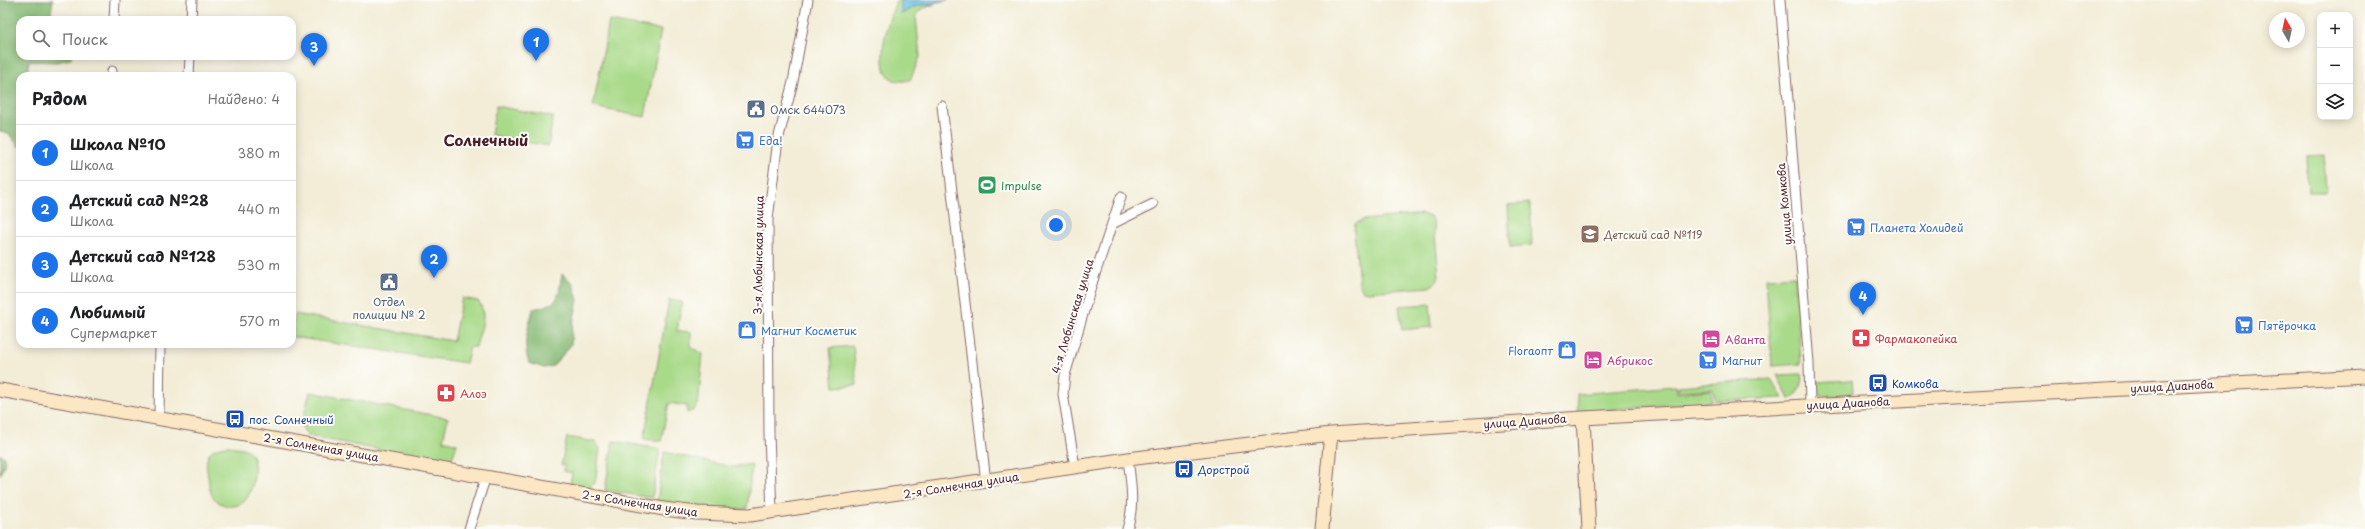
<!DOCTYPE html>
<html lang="ru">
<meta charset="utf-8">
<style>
body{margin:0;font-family:"Playpen Sans",sans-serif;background:#f2f2f2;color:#202124}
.controls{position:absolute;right:12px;top:12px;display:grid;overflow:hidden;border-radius:8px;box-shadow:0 2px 10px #0003}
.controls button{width:36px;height:36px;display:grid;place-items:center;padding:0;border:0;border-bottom:1px solid #e0e0e0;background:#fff;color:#202124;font:20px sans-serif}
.compass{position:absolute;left:2269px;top:12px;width:36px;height:36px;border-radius:50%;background:#fff;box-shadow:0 2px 10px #0003;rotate:351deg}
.you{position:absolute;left:1056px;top:225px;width:14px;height:14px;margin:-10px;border:3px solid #fff;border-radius:50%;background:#1a73e8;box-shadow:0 0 0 6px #1a73e833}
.badge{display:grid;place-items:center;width:26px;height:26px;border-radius:50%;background:#1a73e8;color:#fff;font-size:13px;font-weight:700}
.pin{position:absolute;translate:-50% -33px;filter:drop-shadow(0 1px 2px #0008)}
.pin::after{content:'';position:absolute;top:21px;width:14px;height:12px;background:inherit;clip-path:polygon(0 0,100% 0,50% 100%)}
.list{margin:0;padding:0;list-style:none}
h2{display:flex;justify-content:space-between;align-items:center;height:52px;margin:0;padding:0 16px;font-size:17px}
h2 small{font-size:13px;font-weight:400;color:#757577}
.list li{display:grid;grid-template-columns:26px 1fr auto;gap:12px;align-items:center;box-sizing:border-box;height:56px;padding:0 16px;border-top:1px solid #e0e0e0}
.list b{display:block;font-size:15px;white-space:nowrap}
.list p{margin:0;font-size:13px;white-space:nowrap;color:#757577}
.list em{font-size:13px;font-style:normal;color:#757577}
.icon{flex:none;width:22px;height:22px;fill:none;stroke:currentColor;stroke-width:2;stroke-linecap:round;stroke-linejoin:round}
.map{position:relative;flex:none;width:2365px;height:529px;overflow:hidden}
.search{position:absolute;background:#fff;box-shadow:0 2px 10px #0003;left:16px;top:16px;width:280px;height:44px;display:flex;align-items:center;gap:10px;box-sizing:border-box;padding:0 14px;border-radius:12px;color:#757577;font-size:15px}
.panel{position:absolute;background:#fff;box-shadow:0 2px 10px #0003;left:16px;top:72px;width:280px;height:276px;border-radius:12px}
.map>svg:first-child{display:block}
</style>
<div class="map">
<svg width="2365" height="529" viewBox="0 0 2365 529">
<rect width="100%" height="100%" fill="#fdfcf7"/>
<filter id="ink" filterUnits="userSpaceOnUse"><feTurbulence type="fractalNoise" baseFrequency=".025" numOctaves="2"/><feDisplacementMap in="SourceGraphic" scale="8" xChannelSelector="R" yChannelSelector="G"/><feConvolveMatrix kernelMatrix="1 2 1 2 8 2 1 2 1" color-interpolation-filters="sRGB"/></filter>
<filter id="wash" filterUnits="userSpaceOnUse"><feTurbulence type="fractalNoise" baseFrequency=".012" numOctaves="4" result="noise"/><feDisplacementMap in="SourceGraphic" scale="16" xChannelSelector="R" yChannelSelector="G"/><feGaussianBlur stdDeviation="0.9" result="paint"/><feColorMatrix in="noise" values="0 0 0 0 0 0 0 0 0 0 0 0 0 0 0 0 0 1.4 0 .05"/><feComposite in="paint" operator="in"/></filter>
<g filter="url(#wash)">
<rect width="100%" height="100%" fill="#f3edd7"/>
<path fill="#a9da89" stroke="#7a7c5a" d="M896 0H901L902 14 916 6 935 4 920 10 916 17 920 57 910 80C872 89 883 42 889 20 891 13 895 7 896 0Z
M609 21 661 30 645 117 593 107Z
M496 106 553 117 548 146 491 135Z
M2324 155 2326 192H2308L2306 156Z
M1530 203 1532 245 1510 247 1508 205Z
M1423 214 1432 218 1434 224 1439 276 1437 282 1429 287 1369 292 1363 291 1359 283 1354 230 1355 224 1363 220Z
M1795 276 1801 364 1772 366 1766 278Z
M462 298 478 301C489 314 479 333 476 347H470L466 363 292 337 295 314 453 341Z
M669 300 682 302 677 331 691 332V347L703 354 698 405 694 410 687 413V406L669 403 661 441 644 439Z
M1430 304 1432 327 1402 330 1399 306Z
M853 346 857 385 834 387 830 348Z
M1802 374C1802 383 1799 396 1789 399L1777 375Z
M1771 379 1783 398 1715 401 1713 389 1678 391V386Z
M1852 380 1853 393 1841 396H1821L1814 386V382Z
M1676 386 1677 393 1711 390 1712 402 1578 412 1577 394Z
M310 392 448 418 443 440 457 444 453 456 448 460 438 461 308 436 303 429V419Z
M567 437 596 442 600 449 595 483C589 491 579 487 570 485L572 473 563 471 565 465H561Z
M613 441 660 449 652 498 605 490Z
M228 446C233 447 241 447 246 449 260 457 254 487 247 498 239 510 222 508 213 497 209 491 209 483 208 476 204 458 207 447 228 446Z
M664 452 732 467 752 464 747 509 700 510 657 502Z"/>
<path fill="#86ba75" stroke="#686c50" d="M0 0H53L50 20H20V56H72L71 59 57 62 29 61 27 76H20V148L9 134 0 131Z
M562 274 573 283 578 300 572 328 571 345 553 366 544 368 529 363C522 344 528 329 533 309 562 303 557 299 562 274Z
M0 454 4 457 5 462 0 475Z"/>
<path fill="#68c0e6" stroke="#597088" d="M901 0H948L916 6 901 14Z"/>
</g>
<g filter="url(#ink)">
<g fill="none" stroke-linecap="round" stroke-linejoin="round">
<defs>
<path id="street" d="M1780 0 1809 363 1810 405
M114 20 115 0
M191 20 192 0
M112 76V71
M189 76 190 56
M942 106 986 482
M1114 223 1153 204
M159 419 160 344
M1075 467 1063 394 1065 375 1094 277 1121 197
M772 513 769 434 768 219 778 140 793 82 808 0
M469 529 486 476
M1127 529C1135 506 1131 483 1128 459"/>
<path id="secondary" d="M0 390 664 509 697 513 750 515 1128 459 1331 434 1583 418 2365 376
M1583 418 1589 529
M1322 529 1331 434"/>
</defs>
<use href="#street" stroke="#856767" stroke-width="11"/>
<use href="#secondary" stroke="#856767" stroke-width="15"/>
<use href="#street" stroke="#fff" stroke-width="9"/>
<use href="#secondary" stroke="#fbe7c3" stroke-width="13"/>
</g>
</g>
<defs>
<symbol id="civic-square" viewBox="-11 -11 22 22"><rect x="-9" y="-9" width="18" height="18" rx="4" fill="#5c6f8a" stroke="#fdfcf7"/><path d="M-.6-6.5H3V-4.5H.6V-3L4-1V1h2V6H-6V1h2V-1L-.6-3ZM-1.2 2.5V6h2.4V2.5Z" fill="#fff"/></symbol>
<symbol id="supermarket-square" viewBox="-11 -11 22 22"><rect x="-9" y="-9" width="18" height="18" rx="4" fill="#3f7fe0" stroke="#fdfcf7"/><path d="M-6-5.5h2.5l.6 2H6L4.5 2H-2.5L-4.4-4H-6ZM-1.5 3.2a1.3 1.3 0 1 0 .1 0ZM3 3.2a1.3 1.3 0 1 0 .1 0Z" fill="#fff"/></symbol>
<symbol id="stadium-square" viewBox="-11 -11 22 22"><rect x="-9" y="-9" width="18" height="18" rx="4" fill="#2e9e5b" stroke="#fdfcf7"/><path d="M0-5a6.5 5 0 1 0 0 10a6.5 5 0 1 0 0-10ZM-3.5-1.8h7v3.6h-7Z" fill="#fff"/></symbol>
<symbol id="school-square" viewBox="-11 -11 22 22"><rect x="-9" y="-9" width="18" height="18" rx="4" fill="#8d6e63" stroke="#fdfcf7"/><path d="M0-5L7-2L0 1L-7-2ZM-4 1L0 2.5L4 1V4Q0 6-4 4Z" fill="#fff"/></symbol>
<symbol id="shop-square" viewBox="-11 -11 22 22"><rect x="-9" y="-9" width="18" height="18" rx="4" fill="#3f7fe0" stroke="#fdfcf7"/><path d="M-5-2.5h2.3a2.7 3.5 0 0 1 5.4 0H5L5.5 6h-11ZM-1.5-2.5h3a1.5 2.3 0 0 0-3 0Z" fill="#fff"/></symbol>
<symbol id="pharmacy-square" viewBox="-11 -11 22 22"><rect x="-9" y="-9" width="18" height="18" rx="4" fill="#e0444e" stroke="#fdfcf7"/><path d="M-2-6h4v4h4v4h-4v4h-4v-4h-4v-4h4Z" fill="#fff"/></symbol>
<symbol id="hotel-square" viewBox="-11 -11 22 22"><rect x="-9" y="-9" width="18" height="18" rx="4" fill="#d1479c" stroke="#fdfcf7"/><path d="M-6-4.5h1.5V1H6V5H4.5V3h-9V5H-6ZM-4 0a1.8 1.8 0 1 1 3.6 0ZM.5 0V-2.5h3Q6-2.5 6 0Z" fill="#fff"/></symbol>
<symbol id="bus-square" viewBox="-11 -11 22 22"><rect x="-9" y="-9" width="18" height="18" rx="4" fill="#1a4fb4" stroke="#fdfcf7"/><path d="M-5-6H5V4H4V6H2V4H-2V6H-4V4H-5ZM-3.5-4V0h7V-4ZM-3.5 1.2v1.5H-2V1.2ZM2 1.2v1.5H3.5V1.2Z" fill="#fff"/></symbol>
</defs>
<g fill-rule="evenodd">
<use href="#civic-square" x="745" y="98" width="22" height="22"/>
<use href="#supermarket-square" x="734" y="129" width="22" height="22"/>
<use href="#stadium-square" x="976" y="174" width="22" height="22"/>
<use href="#supermarket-square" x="1845" y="216" width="22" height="22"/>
<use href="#school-square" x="1579" y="223" width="22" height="22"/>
<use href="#civic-square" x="378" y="271" width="22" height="22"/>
<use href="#supermarket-square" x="2233" y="314" width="22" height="22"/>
<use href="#shop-square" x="736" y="319" width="22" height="22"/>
<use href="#pharmacy-square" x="1850" y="327" width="22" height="22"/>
<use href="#hotel-square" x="1700" y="328" width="22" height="22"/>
<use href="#shop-square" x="1556" y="339" width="22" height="22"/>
<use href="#hotel-square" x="1582" y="349" width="22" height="22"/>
<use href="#supermarket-square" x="1697" y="349" width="22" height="22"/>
<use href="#bus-square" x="1867" y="372" width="22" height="22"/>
<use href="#pharmacy-square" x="435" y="382" width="22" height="22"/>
<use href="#bus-square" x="224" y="408" width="22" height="22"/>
<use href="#bus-square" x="1173" y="458" width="22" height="22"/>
</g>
<g text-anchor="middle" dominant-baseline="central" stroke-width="4" stroke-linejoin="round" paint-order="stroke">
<g font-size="11" fill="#4e5e75" stroke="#fdfcf7" text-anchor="start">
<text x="770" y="109">Омск 644073</text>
<text x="389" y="301" text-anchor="middle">Отдел<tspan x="389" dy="13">полиции № 2</tspan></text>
</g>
<g font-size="11" fill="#366cbe" stroke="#fdfcf7" text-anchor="start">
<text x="759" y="140">Еда!</text>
<text x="1870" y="227">Планета Холидей</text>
<text x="2258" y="325">Пятёрочка</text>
<text x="761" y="330">Магнит Косметик</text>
<text x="1553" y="350" text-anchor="end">Floraопт</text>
<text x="1722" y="360">Магнит</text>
</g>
<g font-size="11" fill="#27864d" stroke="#fdfcf7" text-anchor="start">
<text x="1001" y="185">Impulse</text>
</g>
<g font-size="11" fill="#4a1f2b" stroke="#fdfcf7">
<text transform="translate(1784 204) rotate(-95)">улица Комкова</text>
<text transform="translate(758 255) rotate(-89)">3-я Любинская улица</text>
<text transform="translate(1072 316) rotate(-73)">4-я Любинская улица</text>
<text transform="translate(2172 386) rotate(-3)">улица Дианова</text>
<text transform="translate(1848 403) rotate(-3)">улица Дианова</text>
<text transform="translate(1525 421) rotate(-4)">улица Дианова</text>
<text transform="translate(321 447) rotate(10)">2-я Солнечная улица</text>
<text transform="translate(961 485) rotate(-9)">2-я Солнечная улица</text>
<text transform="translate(640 503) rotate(9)">2-я Солнечная улица</text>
</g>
<g font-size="11" fill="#785e54" stroke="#fdfcf7" text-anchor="start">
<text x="1604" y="234">Детский сад №119</text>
</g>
<g font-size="11" fill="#be3a42" stroke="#fdfcf7" text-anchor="start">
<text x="1875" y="338">Фармакопейка</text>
<text x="460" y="393">Алоэ</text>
</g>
<g font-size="11" fill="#b23c85" stroke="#fdfcf7" text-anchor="start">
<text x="1725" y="339">Аванта</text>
<text x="1607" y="360">Абрикос</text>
</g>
<g font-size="11" fill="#164399" stroke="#fdfcf7" text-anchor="start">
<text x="1892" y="383">Комкова</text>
<text x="249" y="419">пос. Солнечный</text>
<text x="1198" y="469">Дорстрой</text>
</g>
<g font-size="15" font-weight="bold" fill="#4a1f2b" stroke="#fdfcf7">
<text x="486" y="139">Солнечный</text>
</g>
</g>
</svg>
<div class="controls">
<button>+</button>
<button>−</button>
<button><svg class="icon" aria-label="layers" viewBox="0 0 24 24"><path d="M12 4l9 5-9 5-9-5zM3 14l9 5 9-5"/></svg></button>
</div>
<svg class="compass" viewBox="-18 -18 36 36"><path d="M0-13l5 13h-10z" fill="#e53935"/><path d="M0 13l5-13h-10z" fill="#757577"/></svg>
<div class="you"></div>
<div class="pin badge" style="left:536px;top:61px">1</div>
<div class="pin badge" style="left:434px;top:278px">2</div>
<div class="pin badge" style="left:314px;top:66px">3</div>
<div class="pin badge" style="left:1863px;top:315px">4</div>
<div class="search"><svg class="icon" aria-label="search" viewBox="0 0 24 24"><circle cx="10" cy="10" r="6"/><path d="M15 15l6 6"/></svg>Поиск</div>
<section class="panel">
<h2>Рядом<small>Найдено: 4</small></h2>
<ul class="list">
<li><span class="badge">1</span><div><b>Школа №10</b><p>Школа</p></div><em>380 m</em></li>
<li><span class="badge">2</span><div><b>Детский сад №28</b><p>Школа</p></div><em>440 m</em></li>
<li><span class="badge">3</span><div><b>Детский сад №128</b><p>Школа</p></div><em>530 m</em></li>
<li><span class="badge">4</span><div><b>Любимый</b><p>Супермаркет</p></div><em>570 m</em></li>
</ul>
</section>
</div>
